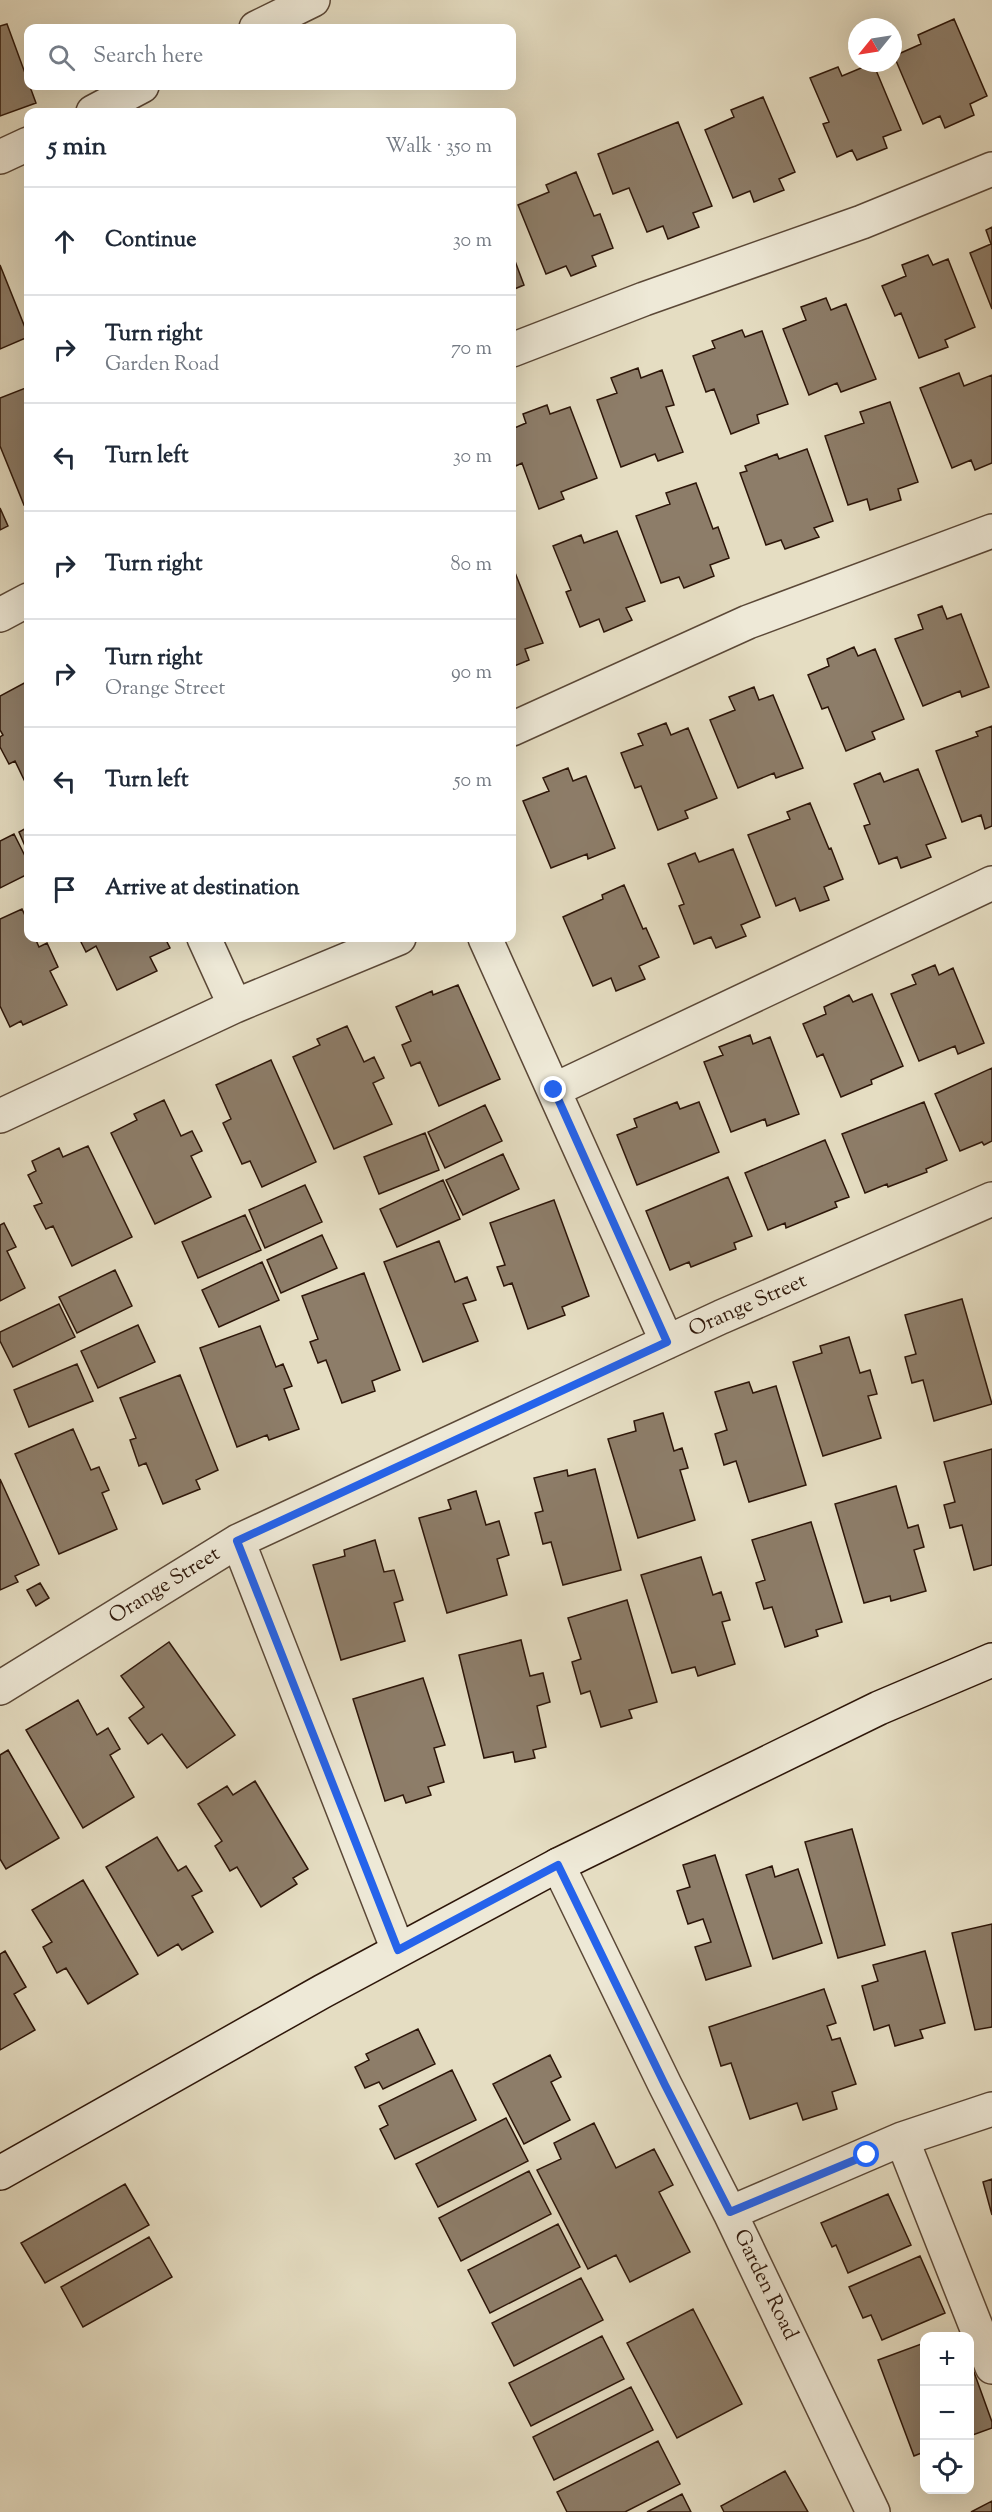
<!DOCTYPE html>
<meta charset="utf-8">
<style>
body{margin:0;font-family:"Sorts Mill Goudy",serif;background:#f2f2f3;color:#1f2937}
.controls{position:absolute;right:18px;bottom:18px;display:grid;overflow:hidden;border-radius:12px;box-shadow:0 6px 24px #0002}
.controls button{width:54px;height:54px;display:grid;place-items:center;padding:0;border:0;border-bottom:2px solid #e0e1e3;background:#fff;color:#1f2937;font:30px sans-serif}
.compass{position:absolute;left:848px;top:18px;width:54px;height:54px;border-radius:50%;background:#fff;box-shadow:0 6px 24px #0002;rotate:240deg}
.stop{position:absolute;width:18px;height:18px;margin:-14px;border:4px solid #2563eb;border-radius:50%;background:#fff}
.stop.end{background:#2563eb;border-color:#fff;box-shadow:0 2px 6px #0008}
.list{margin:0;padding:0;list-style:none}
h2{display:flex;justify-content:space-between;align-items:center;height:78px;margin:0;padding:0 24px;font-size:26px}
h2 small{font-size:20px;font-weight:400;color:#747a83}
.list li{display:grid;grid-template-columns:39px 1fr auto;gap:18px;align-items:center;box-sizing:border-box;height:108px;padding:0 24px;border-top:2px solid #e0e1e3}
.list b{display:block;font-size:22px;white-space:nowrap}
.list p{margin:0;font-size:20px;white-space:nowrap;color:#747a83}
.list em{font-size:20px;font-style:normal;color:#747a83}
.icon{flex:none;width:33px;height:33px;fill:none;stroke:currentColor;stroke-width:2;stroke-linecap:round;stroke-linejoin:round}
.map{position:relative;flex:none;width:992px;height:2512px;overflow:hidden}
.search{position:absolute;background:#fff;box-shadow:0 6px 24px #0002;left:24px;top:24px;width:492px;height:66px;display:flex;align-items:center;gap:15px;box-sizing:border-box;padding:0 21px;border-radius:12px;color:#747a83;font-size:22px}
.panel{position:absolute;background:#fff;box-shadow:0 6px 24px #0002;left:24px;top:108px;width:492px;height:834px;border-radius:12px}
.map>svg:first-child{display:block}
</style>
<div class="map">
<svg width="992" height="2512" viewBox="0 0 992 2512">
<rect width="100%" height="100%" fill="#e5ddc2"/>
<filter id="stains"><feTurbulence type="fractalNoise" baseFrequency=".00333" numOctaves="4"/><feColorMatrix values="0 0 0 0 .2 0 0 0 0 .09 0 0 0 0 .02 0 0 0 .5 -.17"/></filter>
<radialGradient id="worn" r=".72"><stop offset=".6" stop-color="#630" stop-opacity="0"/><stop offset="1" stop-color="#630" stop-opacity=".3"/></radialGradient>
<path fill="#8d7d69" stroke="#2d1609" stroke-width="1.5" d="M954 19 987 96 970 104 974 115 945 128 940 116 923 124 894 56 921 44 918 35Z
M7 24 36 103 0 116V26Z
M873 63 901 130 883 137 887 148 857 160 852 150 837 157 823 124 829 122 810 78 838 67 842 76Z
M763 97 795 172 779 179 784 190 754 202 750 191 733 198 705 130 734 117 731 110Z
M678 122 712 206 693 213 699 227 668 239 663 226 647 232 629 188 613 194 598 154Z
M576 172 594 216 600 214 613 248 592 256 596 266 571 276 566 266 546 274 518 205 549 192 546 185Z
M992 227V309L970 253 991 244 986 230Z
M512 253 524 285 512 290Z
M928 255 933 265 948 259 975 327 945 340 948 347 919 358 901 313 895 316 882 286 906 276 902 265Z
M0 265 28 335V337L0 349Z
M826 298 831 310 846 304 876 379 841 392 837 383 809 395 783 329 806 320 801 307Z
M742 330 745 337 762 331 788 404 757 415 759 423 731 434 714 389 706 392 693 356 715 348 712 341Z
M638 368 641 378 662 370 674 405 666 407 683 452 658 461 655 454 621 467 597 400 617 393 611 378Z
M959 373 964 386 992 375V463L975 470 971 460 952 468 920 388Z
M28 387V504L24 505 0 446V398Z
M890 402 918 482 898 489 901 500 870 510 867 499 848 505 825 436 864 423 860 412Z
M547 405 550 414 570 407 597 478 561 492 564 499 539 509 522 463 516 466 512 455V429L526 423 523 414Z
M807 449 833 521 814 528 819 537 785 549 781 540 766 545 740 473 747 471 745 466 777 454 779 459Z
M696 483 713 529 718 527 729 558 710 565 714 576 684 588 679 577 661 583 636 516 670 504 666 493Z
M0 508 8 526 0 530Z
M617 531 645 601 626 608 632 620 604 632 599 619 580 627 566 592 571 590 553 546 581 535 584 543Z
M512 565 543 643 525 649 529 660 512 667Z
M942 606 947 619 961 614 989 687 962 697 960 691 923 706 895 639 923 629 918 615Z
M854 647 858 656 875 649 904 719 872 732 875 739 846 751 828 707 822 709 808 675 829 666 827 659Z
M28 681V788L15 761 9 764 0 747V737L3 735 0 730V696Z
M754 687 759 700 773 695 803 768 776 778 774 773 738 788 710 720 735 710 729 697Z
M666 723 671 735 688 728 717 798 685 811 688 818 658 830 641 786 635 788 621 753 643 745 638 734Z
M992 726V826L985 829 981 815 962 822 936 751 978 736 976 732Z
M568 768 573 781 586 776 615 848 588 859 587 854 551 868 523 801 549 791 543 778Z
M918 769 946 838 926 845 931 857 901 868 897 857 879 864 864 826 870 824 854 784 880 773 884 782Z
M810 803 829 849 831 848 843 879 824 887 829 900 800 911 795 898 776 906 748 835 790 819 787 812Z
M28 827V853L19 832Z
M14 834 28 862V874L0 888V841Z
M733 849 760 917 741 925 746 936 716 948 711 937 694 944 679 906 684 904 668 864 695 853 699 862Z
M624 885 643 929 646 928 659 957 639 966 645 979 616 991 611 978 593 986 563 917 603 899 602 895Z
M22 909 28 922V938H35L39 947 47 943 58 967 50 971 67 1005 23 1025 21 1021 10 1027 0 1006V919Z
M79 938H165L170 948 150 957 157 971 117 990 96 946 86 952Z
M935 965 939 975 953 968 984 1043 958 1054 955 1046 919 1061 891 994 916 984 912 975Z
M458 985 500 1079 439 1106 420 1062 411 1066 402 1045 411 1041 396 1007 432 991 433 995Z
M872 994 903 1066 871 1080 872 1084 841 1097 823 1054 817 1057 803 1024 826 1014 824 1007 849 995 853 1002Z
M347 1026 364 1062 374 1057 384 1078 373 1083 392 1124 334 1149 293 1057 320 1045 317 1039Z
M750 1035 753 1044 770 1037 799 1114 767 1126 765 1119 731 1132 704 1062 723 1055 719 1047Z
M271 1060 316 1162 262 1187 250 1161 242 1164 223 1123 231 1119 216 1085Z
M992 1068V1141L984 1145 982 1142 960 1151 935 1094Z
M164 1100 181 1136 192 1131 202 1151 191 1156 211 1197 155 1224 111 1133 137 1120 134 1114Z
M677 1102 680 1109 699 1102 719 1152 637 1185 617 1135 637 1127 634 1119Z
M924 1102 947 1160 926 1169 927 1172 888 1187 887 1184 865 1193 842 1134Z
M485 1105 502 1141 445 1168 428 1132Z
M425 1133 439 1170 379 1194 364 1157Z
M825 1140 849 1197 835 1202 837 1207 786 1228 785 1223 768 1230 745 1173Z
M88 1146 132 1237 72 1266 53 1226 46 1229 34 1206 42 1203 28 1175 36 1171 32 1161 59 1148 63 1157Z
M503 1154 519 1189 463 1215 446 1180Z
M728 1177 752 1236 734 1243 736 1249 691 1267 689 1262 670 1270 646 1211Z
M443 1180 460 1219 397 1247 380 1209Z
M305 1185 322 1222 265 1248 249 1210Z
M554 1200 589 1296 562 1307 565 1315 528 1329 512 1283 504 1286 497 1267 505 1265 490 1223Z
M245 1215 261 1250 198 1278 182 1242Z
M4 1223 16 1247 7 1251 25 1288 0 1301V1225Z
M322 1235 337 1268 281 1293 267 1260Z
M439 1241 455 1282 467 1277 476 1300 463 1304 478 1341 423 1362 384 1262Z
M262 1262 279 1300 219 1327 202 1290Z
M115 1270 132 1306 77 1333 59 1297Z
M364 1273 400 1370 372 1381 375 1391 342 1403 326 1360 318 1363 310 1342 318 1339 302 1296Z
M962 1299 992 1404 934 1421 923 1380 912 1383 905 1357 916 1354 905 1315Z
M59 1304 75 1337 13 1367 0 1341V1332Z
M138 1325 155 1362 98 1388 81 1351Z
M260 1326 276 1367 283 1364 292 1386 284 1389 299 1429 269 1440 267 1435 237 1447 200 1348Z
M849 1337 860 1373 870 1370 877 1394 868 1396 881 1438 823 1456 793 1362 822 1353 820 1346Z
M77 1364 93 1401 29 1427 14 1390Z
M180 1375 218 1470 196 1480 200 1489 163 1504 146 1463 139 1466 130 1440 136 1438 120 1398Z
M749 1382 753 1393 776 1386 806 1485 749 1502 736 1461 724 1465 715 1434 727 1430 715 1392Z
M663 1413 674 1451 682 1448 688 1468 680 1470 695 1520 638 1538 608 1439 636 1431 634 1421Z
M73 1429 91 1470 99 1467 109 1490 102 1493 117 1529 59 1554 15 1454Z
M992 1449V1565L974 1570 962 1525 950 1528 944 1505 955 1502 944 1462Z
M595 1469 621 1570 563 1585 551 1542 543 1544 535 1513 543 1511 534 1478 567 1470 568 1476Z
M0 1479 39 1565 15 1576 18 1582 0 1590Z
M896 1486 908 1528 918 1525 924 1547 914 1550 926 1591 891 1601 890 1596 864 1603 835 1504Z
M476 1491 486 1525 499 1521 509 1555 497 1559 507 1595 447 1613 419 1518 451 1509 448 1500Z
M811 1522 842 1622 816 1630 818 1636 785 1647 772 1607 764 1609 756 1583 765 1580 752 1540Z
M375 1540 384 1572 394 1570 403 1600 394 1603 405 1641 341 1660 313 1565 345 1556 344 1550Z
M701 1557 713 1595 721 1592 730 1620 722 1622 735 1664 698 1676 695 1667 672 1673 641 1575Z
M40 1583 49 1598 36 1606 27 1590Z
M627 1600 657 1702 629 1710 632 1718 601 1727 590 1691 581 1694 572 1662 581 1659 568 1618Z
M521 1640 530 1676 543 1673 550 1702 537 1706 546 1747 533 1750 535 1758 515 1762 513 1752 484 1758 459 1655Z
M169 1642 235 1735 187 1768 162 1734 148 1744 129 1718 144 1707 121 1676Z
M423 1678 445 1745 434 1748 444 1782 428 1787 431 1795 406 1803 403 1795 385 1801 353 1699Z
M78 1700 97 1735 108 1728 120 1749 110 1755 134 1797 83 1828 26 1730Z
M8 1750 59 1838 6 1869 0 1859V1755Z
M255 1781 308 1869 293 1878 297 1884 261 1907 237 1867 230 1871 215 1846 222 1841 198 1804 227 1786 233 1795Z
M852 1829 885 1945 838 1958 805 1842Z
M157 1837 178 1871 186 1866 202 1891 192 1896 213 1932 182 1950 178 1944 158 1956 106 1867Z
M715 1855 751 1966 706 1980 695 1947 711 1942 703 1919 688 1924 677 1891 690 1887 683 1865Z
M772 1866 775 1877 798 1869 822 1943 773 1959 746 1875Z
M83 1880 138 1974 88 2004 66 1968 57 1973 43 1947 52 1942 32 1910Z
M992 1924V2027L975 2030 952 1933Z
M5 1951 26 1987 14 1994 35 2030 0 2050V1954Z
M925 1951 945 2023 920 2030 923 2038 895 2046 889 2025 874 2030 862 1986 878 1981 873 1965Z
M824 1989 836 2023 827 2026 832 2040 840 2038 856 2084 832 2092 837 2109 803 2120 797 2103 750 2119 731 2063 721 2066 709 2027Z
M418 2029 435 2064 383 2089 379 2082 365 2088 355 2067 369 2060 366 2054Z
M550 2055 561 2077 551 2082 570 2120 524 2144 493 2084Z
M452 2070 476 2120 395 2159 380 2129 388 2125 379 2106Z
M506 2118 528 2161 438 2207 416 2164Z
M594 2123 616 2168 654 2149 673 2185 659 2192 690 2252 630 2282 616 2255 588 2269 537 2170 561 2159 554 2143Z
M529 2171 551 2214 461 2261 439 2218Z
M992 2179V2215L983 2182Z
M125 2184 149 2225 45 2283 21 2243Z
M888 2194 911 2245 848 2273 836 2245 832 2247 821 2223Z
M558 2224 580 2267 490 2313 468 2270Z
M149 2237 172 2277 83 2327 61 2287Z
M920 2256 945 2313 882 2340 871 2315 863 2318 849 2287Z
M581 2278 603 2320 514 2366 492 2323Z
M693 2309 742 2404 677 2438 627 2343Z
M602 2336 624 2379 531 2426 509 2383Z
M924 2343V2452L914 2456 878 2360Z
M970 2361 992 2422V2428L970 2436Z
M631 2387 653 2430 554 2480 533 2437Z
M658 2441 680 2484 625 2512H567L557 2492Z
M785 2471 808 2512H724L721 2506Z
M682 2494 691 2512H647Z
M992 2501V2512H971Z"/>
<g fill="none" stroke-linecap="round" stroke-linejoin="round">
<defs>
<path id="street" d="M256 28 313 0
M93 112 142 86
M0 157 28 144
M512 350 644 299 862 222 992 169
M0 615 28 600
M512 729 748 622 992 531
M204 938 235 1006
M485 938 667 1342
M554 1090 992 883
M0 1116 235 1006 399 938
M238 1541 398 1950
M0 1688 238 1541 721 1317 992 1199
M558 1865 665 2085 730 2213 873 2512
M902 2139 992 2367
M730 2213 902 2139 992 2109"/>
<path id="secondary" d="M0 2173 323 1991 558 1865 879 1708 992 1660"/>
</defs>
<use href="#street" stroke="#5b4837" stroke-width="36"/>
<use href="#secondary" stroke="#2d1609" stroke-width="36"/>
<use href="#street" stroke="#eee9d7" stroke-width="33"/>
<use href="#secondary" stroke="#eee9d7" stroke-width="33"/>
</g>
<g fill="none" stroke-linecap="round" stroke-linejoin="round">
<path stroke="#2563eb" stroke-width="8" d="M554 1090 667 1342 237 1541 398 1950 558 1865 665 2085 730 2212 867 2155"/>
</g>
<g text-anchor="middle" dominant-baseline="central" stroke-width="6" stroke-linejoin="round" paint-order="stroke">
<g font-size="21" fill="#2d1609" stroke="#eee9d7">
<text transform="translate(748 1306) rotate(-24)">Orange Street</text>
<text transform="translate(165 1586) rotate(-32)">Orange Street</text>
<text transform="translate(765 2285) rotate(64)">Garden Road</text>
</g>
</g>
<rect width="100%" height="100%" filter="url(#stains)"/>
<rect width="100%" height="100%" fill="url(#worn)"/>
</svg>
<div class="controls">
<button>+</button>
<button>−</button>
<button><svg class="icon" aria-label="locate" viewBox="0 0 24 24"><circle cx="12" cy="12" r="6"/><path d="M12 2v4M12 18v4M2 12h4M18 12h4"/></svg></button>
</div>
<svg class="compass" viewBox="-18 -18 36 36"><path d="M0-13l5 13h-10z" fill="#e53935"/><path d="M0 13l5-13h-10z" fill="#747a83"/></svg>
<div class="stop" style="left:867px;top:2155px"></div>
<div class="stop end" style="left:554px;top:1090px"></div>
<div class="search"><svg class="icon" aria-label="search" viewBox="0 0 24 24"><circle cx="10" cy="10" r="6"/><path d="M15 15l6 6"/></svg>Search here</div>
<section class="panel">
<h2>5 min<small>Walk · 350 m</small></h2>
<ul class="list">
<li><svg class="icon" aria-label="ahead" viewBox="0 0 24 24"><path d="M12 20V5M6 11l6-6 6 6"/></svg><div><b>Continue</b></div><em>30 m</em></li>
<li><svg class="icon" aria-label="right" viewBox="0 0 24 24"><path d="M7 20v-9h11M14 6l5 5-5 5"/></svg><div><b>Turn right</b><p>Garden Road</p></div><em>70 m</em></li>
<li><svg class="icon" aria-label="left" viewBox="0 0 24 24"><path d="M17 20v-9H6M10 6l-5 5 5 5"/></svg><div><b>Turn left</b></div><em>30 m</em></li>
<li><svg class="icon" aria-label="right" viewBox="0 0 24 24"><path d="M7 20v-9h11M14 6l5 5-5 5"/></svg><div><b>Turn right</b></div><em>80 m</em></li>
<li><svg class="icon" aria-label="right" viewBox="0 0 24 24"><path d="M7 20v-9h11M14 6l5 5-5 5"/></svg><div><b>Turn right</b><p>Orange Street</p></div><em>90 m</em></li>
<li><svg class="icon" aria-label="left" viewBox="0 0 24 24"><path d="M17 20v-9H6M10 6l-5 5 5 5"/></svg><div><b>Turn left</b></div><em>50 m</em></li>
<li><svg class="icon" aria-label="arrive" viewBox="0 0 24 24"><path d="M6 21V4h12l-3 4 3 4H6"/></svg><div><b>Arrive at destination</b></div></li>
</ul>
</section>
</div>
